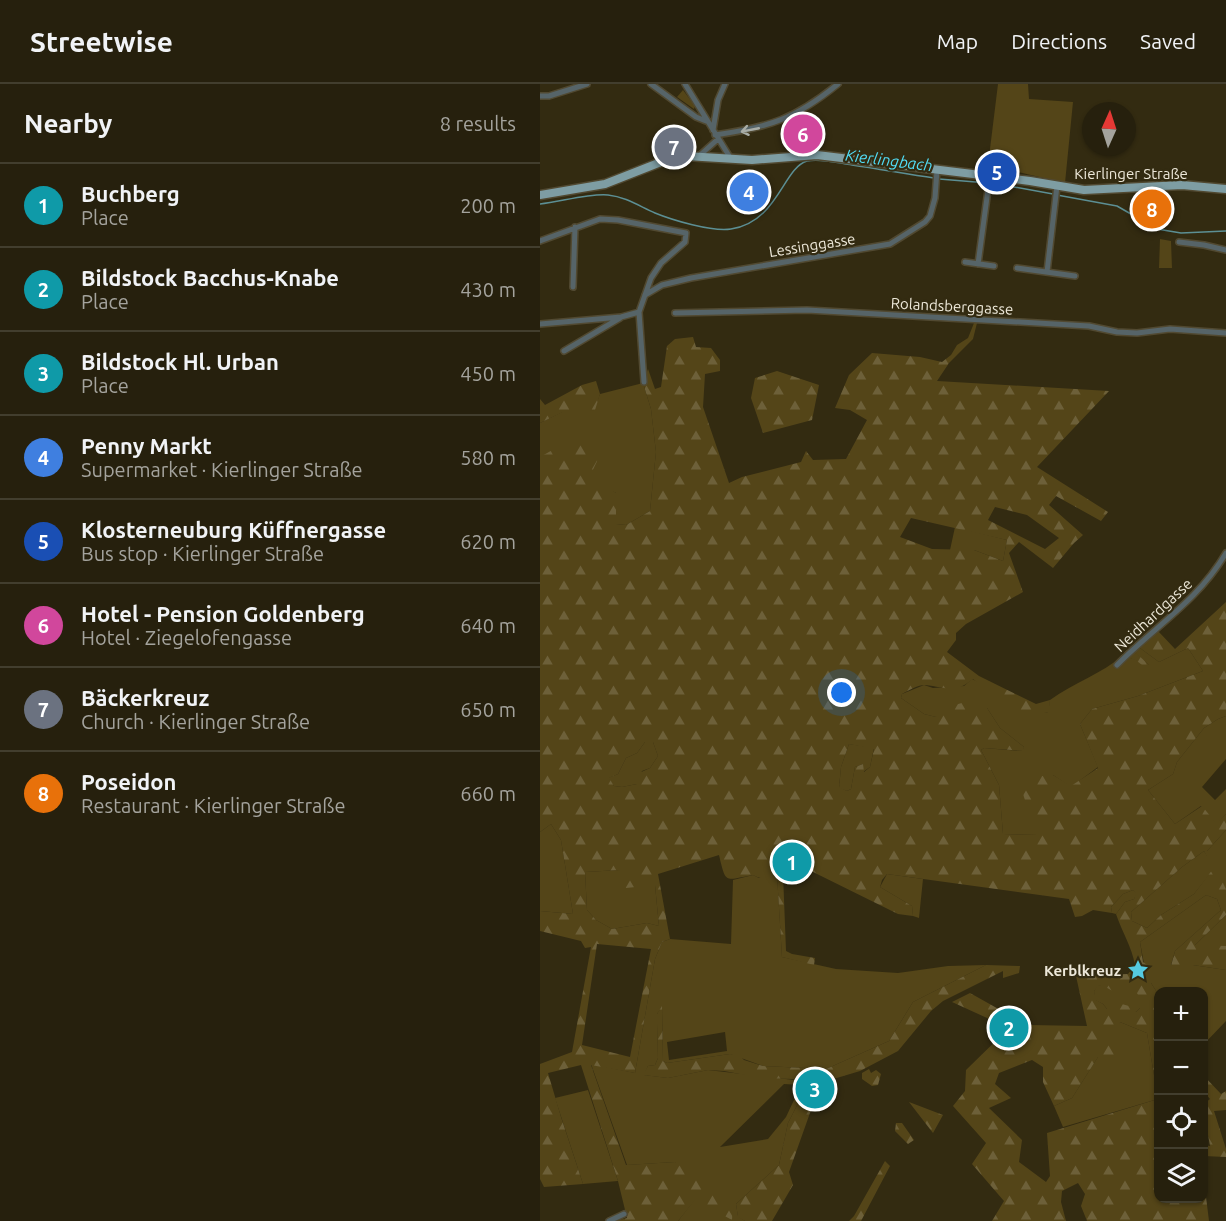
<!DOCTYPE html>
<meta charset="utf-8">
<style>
body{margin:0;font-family:Ubuntu,sans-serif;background:#2e2816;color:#f1f3f6}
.controls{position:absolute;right:18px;bottom:18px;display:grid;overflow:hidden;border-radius:12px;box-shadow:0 2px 4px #0004}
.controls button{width:54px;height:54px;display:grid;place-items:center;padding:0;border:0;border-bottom:2px solid #423e2e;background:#26200d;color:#f1f3f6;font:30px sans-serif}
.compass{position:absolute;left:542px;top:18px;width:54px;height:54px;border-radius:50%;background:#26200d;box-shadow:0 2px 4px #0004;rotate:3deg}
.you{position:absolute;left:302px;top:609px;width:21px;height:21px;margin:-15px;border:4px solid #fff;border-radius:50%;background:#1a73e8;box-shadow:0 0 0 9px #1a73e833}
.badge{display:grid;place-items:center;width:39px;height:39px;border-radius:50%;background:#55cae0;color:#fff;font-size:20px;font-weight:700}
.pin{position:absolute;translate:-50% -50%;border:3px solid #fff;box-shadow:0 2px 6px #0006}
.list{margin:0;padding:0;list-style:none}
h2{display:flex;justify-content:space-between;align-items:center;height:78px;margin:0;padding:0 24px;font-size:26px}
h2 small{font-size:20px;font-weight:400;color:#a4a39d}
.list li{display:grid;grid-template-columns:39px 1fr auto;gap:18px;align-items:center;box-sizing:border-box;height:84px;padding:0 24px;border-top:2px solid #423e2e}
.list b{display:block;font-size:22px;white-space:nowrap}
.list p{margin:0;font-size:20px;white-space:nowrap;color:#a4a39d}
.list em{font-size:20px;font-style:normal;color:#a4a39d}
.icon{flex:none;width:33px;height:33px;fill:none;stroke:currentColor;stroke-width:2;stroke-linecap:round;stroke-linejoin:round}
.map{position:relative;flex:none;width:686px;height:1137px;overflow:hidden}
header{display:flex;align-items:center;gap:36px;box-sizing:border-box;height:84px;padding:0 30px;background:#26200d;border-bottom:2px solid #423e2e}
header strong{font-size:28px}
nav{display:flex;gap:33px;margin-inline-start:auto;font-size:21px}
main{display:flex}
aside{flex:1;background:#26200d}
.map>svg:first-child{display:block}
</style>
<header>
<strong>Streetwise</strong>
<nav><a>Map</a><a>Directions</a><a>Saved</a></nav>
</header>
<main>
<aside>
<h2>Nearby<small>8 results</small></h2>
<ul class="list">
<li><span class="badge" style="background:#0f9aa8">1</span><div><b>Buchberg</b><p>Place</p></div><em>200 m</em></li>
<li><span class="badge" style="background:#0f9aa8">2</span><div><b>Bildstock Bacchus-Knabe</b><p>Place</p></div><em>430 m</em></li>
<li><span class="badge" style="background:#0f9aa8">3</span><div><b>Bildstock Hl. Urban</b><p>Place</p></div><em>450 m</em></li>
<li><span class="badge" style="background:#3f7fe0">4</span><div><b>Penny Markt</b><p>Supermarket · Kierlinger Straße</p></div><em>580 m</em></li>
<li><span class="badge" style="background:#1a4fb4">5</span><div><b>Klosterneuburg Küffnergasse</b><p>Bus stop · Kierlinger Straße</p></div><em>620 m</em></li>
<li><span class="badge" style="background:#d1479c">6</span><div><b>Hotel - Pension Goldenberg</b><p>Hotel · Ziegelofengasse</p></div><em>640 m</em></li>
<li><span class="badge" style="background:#6b7280">7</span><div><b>Bäckerkreuz</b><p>Church · Kierlinger Straße</p></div><em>650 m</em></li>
<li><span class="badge" style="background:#e8710a">8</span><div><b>Poseidon</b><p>Restaurant · Kierlinger Straße</p></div><em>660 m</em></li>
</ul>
</aside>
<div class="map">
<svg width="686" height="1137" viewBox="0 0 686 1137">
<defs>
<pattern id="forest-firs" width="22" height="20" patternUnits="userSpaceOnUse" patternTransform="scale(1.5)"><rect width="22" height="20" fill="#544518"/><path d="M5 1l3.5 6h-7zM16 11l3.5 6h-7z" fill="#6d6039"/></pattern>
</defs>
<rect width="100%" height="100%" fill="#332b11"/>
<path fill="#544518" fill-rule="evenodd" d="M458 0H488L489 15 533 18 525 99 448 81Z
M143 6 155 22 154 25 137 13Z
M620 155 631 157 632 184H619Z
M434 239H437L433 255 417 271H411L417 261 428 254Z
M103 299 111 325 116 368 110 427 86 441 76 440V409L0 373V339L24 327 54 326 60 310Z
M415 443 467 456 463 477 434 466H410Z
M600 564 619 578 648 564 663 587 598 612 552 625 540 640 558 683 531 703 513 691 497 751 463 750 459 701 441 666 444 664 482 667 484 663 460 644 447 624 396 633 384 630 361 614 362 610 384 601 393 604 424 602 432 595 501 627 508 629 510 616C533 599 562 590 583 571L609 581 594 568Z
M686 632V675L662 703 675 716 686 705V730L676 740 661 722 635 740 608 706 633 690 637 678 664 644 678 635Z
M105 658H113L118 672 110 684 102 687 97 700 82 703 74 702 68 694 78 690 86 674 97 669Z
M309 660 334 664 330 683 323 688V680L315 683 311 705 307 707 299 704 301 683Z
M11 740 21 756 33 830 0 827V748Z
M686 746V805L669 775 674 785 654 810 621 831 607 844 592 837 591 828 642 783 664 767 667 772V767Z
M79 786 115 801 119 842 107 839 72 845 56 836 47 826 45 788Z
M237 790 242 873 296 885 358 889 408 882 446 881 373 918 349 957 286 985 223 982 190 970 127 979 123 977 122 923 117 930 118 974 115 981 108 982 104 991 128 994 168 986 280 999 276 1012 266 1004 248 1039 239 1081 196 1120 198 1132 205 1137H138L155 1115 135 1078 87 1081 51 980 95 989 115 875 122 858 130 855 191 860 193 796 213 791 219 794ZM185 948 187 967 129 976 127 958ZM244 1000 261 1001 246 1033 228 1055 180 1063Z
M347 790 383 795 379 834 373 832 372 822 340 803Z
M593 806 597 809 594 815 585 818 576 830 572 829 571 823 583 810Z
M666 811 677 815 681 826 635 867 631 881H653L686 886V937L664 960V908H618V910L611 899 600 914V924L596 928 567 925 563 920 555 916 554 907 557 902 597 892 588 890 595 881 605 885 600 858Z
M686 831V862H654Z
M580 938 607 949 618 1015 523 1043 514 1022 532 1014Z
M48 1006 78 1097 43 1100 15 1014Z"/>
<path fill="url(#forest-firs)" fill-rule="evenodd" d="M153 253 156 263 171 264 180 276V287L165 290 163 323 189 399 202 393 261 378 266 367 273 376 306 375 327 336 310 326 295 324 309 291 332 269 380 273 402 278 411 271H417L409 279 397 297 569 307 497 383 568 428 561 437 516 412 509 421 543 451 534 459 513 484 479 458 469 469 483 508 426 540 416 549V556L407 568 439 592 496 620 510 616 509 629 501 628 488 638 433 595C413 611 407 603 385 601 378 601 369 606 362 610L361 614 384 630 396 633 402 624 430 617 447 624 460 644 484 663 483 667 444 664 441 666 459 701 463 750 496 751 478 694 513 691 531 702 558 684 540 640 552 625 598 612 663 587 648 564 619 578 600 564 595 568 609 581 607 585 597 577 583 571 618 547 635 565 686 518V632L678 635 664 644 637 678 633 690 608 706 635 740 662 722 676 739 686 730V746L667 767 686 805V831L655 861 686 862V886L653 881 631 882 635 867 681 826 677 815 666 811 600 858 603 878 610 883 605 885 595 881C592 863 582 848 576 830L585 818 594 815 596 809 593 806 583 810 571 823 572 829 553 826 542 832 535 833 529 815 347 790 342 796 340 803 372 822 373 832 358 830 269 786 243 790 246 867 252 870 275 874 274 881 242 873 237 791C228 795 222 796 213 791 185 796 186 801 179 771L118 790 130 855 122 858 115 875 95 989 51 981 86 1081 135 1078 193 1118 192 1136 155 1116 138 1137H75L87 1134 78 1097 41 981 8 989 21 1033 43 1100 4 1103 0 1095V980L32 968 51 863 45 864 41 857 0 847V827L33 830 21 756 11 740 0 748V373L41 350 60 371 50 392 76 409V440L86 441 110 427 116 368 111 325 103 299 108 285 115 305 121 303 127 262 135 255ZM455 423 487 431 519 454 505 465 448 436ZM371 434 467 456 463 477 434 466 392 465 360 453ZM105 658H113L118 672 110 684 97 690V700L82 703 74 702 69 694 78 690 86 674 97 669ZM309 660 334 665 330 683 324 688 323 680 315 683 311 705 307 707 299 703 301 683ZM664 767 673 785 654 810 621 831 607 844 592 837 591 828 642 783ZM79 786 86 804 115 801 119 842 107 839 72 845 56 836 47 826 45 788ZM57 860 111 865 90 973 42 961Z
M237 287 279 301 272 336 223 349 211 314 215 294Z
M56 297 60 310 55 326 27 331 23 328 0 339V315L5 321 42 301Z
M446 881 480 882 479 889 463 894V887L403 917 391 927 358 967 320 987 280 999 253 995 221 994 184 987 168 986 128 994 103 991 108 982 115 981 118 974 117 939 112 936 114 931 117 930 122 922 123 977 127 979 190 970 200 972 204 976 223 982 286 985 349 957 373 918Z
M588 890 597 892C594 908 575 913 564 901L558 902 554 907 556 916 563 920 567 925 578 919 589 922 596 928 600 924V914L595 906 598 900 605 896 611 899 618 910V1114H664V1097L669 1137H547L541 1122 545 1110 538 1099 522 1107 521 1118 526 1137H452L464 1117 432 1080 446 1059 413 1022 425 1007 426 986 469 944 412 918 430 909 487 941 547 942 536 892ZM580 938 607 949 618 1015 507 1049 510 1092 506 1098 479 1078 482 1056 449 1024 471 1014 455 1000 459 989 492 976 503 983V998L514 1022 532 1014 558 973 576 974Z
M329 985 331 989 336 986 341 990 338 1001 332 1002 322 995V989Z
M664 992 681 1010 686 1007V1026L674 1027 686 1065V1073L664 1072V1061L670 1062 668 1051 664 1049V1020L670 1015 664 1008Z
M266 1004 276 1012 249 1088 253 1101 232 1137H205L198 1133 196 1120 239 1081 248 1039Z
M369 1018 403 1031 393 1049Z
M356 1039H362L374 1056 368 1060 355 1047Z
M345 1077 350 1082 321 1137H309L314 1132Z"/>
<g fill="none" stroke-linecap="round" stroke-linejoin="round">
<path stroke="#5c8f94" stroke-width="1.5" d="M399 95 448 99
M452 99 513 110
M517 111 577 122 617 145 641 149 686 147
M0 120C20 118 50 109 68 111 86 113 99 122 115 129 132 136 172 148 191 145 238 138 243 84 267 77 281 74 298 79 312 81 339 85 367 90 394 94"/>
<defs>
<path id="street" d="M111 0 156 33 166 37
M145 0 191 75
M0 12H9L47 0
M173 46 178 16 185 0
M175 51C230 43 255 35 298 0
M159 72 178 55
M0 157 60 135 78 136 146 149 145 158 121 179 111 194 99 228 104 298
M639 158 664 161 686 166
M425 178 454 182
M438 180 450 91
M477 184 535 192
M507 188 517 102
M33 203 35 143
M105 211 122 201 151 194 350 160 385 138 390 132 395 114 397 86
M135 229 267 226 549 242 577 248 597 249 630 245 686 249
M0 240 81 233 99 228
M24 267 80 234
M577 581C614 543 658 517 686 469
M69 1137 84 1130"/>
<path id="primary" d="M0 111 65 100 121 78 146 72 212 76 277 71 490 97 544 106 642 101 686 105"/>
</defs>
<use href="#street" stroke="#514931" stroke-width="8"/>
<use href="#primary" stroke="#514931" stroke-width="11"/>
<use href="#street" stroke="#566468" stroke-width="5"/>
<use href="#primary" stroke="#7e9da3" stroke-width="8"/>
</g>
<defs><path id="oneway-shaft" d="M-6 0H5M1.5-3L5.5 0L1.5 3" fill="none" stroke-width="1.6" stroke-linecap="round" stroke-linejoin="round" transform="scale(1.5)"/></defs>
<use stroke="#a9ada6" href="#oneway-shaft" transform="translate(210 46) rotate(169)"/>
<defs>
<symbol id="sight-bare" viewBox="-9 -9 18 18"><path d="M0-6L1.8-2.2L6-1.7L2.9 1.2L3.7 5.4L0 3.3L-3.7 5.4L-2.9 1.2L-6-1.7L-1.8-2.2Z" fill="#55cae0" stroke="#332b11" stroke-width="2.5" paint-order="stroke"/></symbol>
</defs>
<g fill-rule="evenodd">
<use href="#sight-bare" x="583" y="871" width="30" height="30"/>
</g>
<g text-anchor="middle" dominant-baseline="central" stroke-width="4.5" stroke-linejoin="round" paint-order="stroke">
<g font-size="15" fill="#ede8d9" stroke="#332b11">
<text x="591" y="89">Kierlinger Straße</text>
<text transform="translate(272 161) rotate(-9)">Lessinggasse</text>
<text transform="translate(412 222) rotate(3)">Rolandsberggasse</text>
<text transform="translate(613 531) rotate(-43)">Neidhardgasse</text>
</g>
<g font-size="15" font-weight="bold" fill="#ede8d9" stroke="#332b11" text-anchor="end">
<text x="581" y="886">Kerblkreuz</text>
</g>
<g font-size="16" font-style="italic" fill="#51dbf4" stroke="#332b11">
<text transform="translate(349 76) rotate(7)">Kierlingbach</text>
</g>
</g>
</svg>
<div class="controls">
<button>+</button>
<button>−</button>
<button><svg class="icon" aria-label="locate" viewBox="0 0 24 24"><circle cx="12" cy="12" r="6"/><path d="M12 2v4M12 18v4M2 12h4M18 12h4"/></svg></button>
<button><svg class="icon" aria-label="layers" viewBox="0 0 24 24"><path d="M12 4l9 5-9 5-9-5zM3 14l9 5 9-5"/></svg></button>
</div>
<svg class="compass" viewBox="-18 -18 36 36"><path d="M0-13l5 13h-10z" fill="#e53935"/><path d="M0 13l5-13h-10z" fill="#a4a39d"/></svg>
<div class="you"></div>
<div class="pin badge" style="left:252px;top:778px;background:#0f9aa8">1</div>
<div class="pin badge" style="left:469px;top:944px;background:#0f9aa8">2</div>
<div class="pin badge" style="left:275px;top:1005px;background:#0f9aa8">3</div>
<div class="pin badge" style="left:209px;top:108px;background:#3f7fe0">4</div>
<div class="pin badge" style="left:457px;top:88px;background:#1a4fb4">5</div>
<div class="pin badge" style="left:263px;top:50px;background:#d1479c">6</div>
<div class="pin badge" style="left:134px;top:63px;background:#6b7280">7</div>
<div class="pin badge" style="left:612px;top:125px;background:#e8710a">8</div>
</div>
</main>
